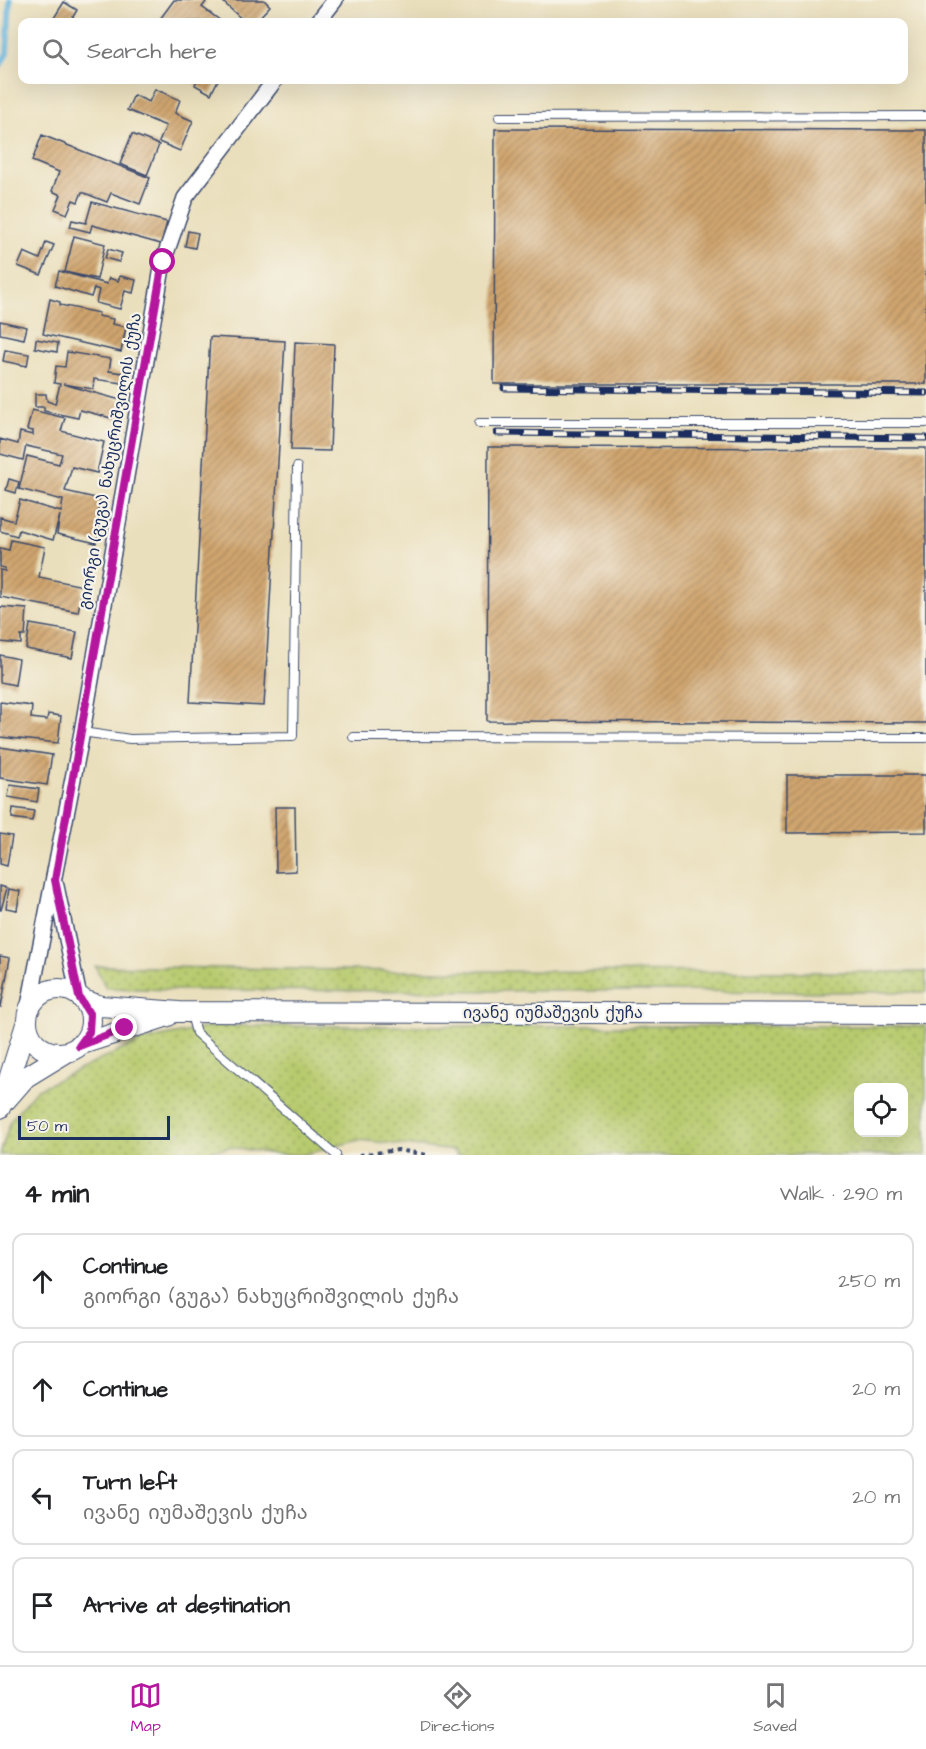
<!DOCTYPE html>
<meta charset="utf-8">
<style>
body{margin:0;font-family:"Architects Daughter","Noto Sans Georgian",sans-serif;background:#f6f6f6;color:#202124}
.controls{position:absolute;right:18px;bottom:18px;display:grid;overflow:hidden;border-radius:12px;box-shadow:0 6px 24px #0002}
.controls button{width:54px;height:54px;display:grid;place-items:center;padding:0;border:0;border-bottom:2px solid #e0e0e0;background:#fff;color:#202124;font:30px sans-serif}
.scale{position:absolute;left:18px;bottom:15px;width:152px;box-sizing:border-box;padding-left:6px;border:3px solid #1b2f5e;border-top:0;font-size:16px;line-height:21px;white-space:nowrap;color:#1b2f5e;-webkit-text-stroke:4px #f7f3e8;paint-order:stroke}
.stop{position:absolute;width:18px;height:18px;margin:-14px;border:4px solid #b5179e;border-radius:50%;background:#fff}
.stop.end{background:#b5179e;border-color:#fff;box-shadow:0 2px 6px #0008}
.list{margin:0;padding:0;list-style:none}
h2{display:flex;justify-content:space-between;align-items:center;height:78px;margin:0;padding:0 24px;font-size:26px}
h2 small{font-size:20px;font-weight:400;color:#757577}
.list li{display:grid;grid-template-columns:39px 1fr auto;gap:18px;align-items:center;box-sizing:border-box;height:96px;margin:0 12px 12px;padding:0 12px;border:2px solid #e0e0e0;border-radius:12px}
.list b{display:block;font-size:22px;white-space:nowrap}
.list p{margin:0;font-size:20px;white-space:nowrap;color:#757577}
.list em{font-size:20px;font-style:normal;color:#757577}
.icon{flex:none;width:33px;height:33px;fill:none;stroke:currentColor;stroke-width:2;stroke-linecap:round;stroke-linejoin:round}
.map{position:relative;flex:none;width:926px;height:1155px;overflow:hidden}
.search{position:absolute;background:#fff;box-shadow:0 6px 24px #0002;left:18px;right:18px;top:18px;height:66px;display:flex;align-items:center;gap:15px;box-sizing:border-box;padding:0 21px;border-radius:12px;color:#757577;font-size:22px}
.sheet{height:510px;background:#fff}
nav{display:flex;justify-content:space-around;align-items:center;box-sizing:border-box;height:84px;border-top:2px solid #e0e0e0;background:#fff;font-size:16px;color:#757577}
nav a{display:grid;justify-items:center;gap:3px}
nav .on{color:#b5179e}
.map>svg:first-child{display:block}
</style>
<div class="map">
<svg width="926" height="1155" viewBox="0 0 926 1155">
<defs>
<pattern id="grass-dots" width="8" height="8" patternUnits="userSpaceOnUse" patternTransform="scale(1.5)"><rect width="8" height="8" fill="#b7ca6d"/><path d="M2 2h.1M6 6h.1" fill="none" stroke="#94a45d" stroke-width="1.8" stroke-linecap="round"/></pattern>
<pattern id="building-hatch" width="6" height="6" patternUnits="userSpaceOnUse" patternTransform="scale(1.5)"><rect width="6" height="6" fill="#d0a56e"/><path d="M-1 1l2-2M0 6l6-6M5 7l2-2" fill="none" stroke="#a8875e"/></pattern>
</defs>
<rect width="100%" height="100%" fill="#f7f3e8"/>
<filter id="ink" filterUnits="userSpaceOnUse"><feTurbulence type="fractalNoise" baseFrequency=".0167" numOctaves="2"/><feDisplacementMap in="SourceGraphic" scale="12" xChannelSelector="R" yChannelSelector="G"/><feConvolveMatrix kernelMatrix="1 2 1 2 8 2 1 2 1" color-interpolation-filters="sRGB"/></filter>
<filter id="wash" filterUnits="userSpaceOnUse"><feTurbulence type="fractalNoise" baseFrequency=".008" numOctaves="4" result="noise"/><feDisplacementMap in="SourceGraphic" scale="24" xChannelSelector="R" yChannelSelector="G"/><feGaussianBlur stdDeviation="1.35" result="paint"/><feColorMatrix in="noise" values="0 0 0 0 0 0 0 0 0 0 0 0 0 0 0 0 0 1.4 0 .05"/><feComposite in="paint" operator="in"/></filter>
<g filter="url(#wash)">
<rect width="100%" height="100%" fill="#eadfbc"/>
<path fill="url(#grass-dots)" stroke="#697c66" stroke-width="1.5" fill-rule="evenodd" d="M95 966 405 971 926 972V992L177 990 106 988Z
M215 1026H926V1155H456V1151L359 1140 302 1155 274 1154 230 1147 194 1155H0L11 1119 37 1089 141 1041ZM858 1088H904V1132H858Z"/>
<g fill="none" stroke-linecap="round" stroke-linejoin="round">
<path stroke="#62b4de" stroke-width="6" d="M0 66 7 53 10 0"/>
</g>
<g id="blocks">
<path fill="url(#building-hatch)" d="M174 0H203L206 2 202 7 221 21 165 22 160 19Z
M226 0H264L270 6 255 22H245L224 3Z
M64 2 77 10 70 22H55L52 21Z
M197 80H218L211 94 195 85Z
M155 89 180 100 175 113 193 121 180 151 159 142 166 126 127 110 134 95 149 102Z
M495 129 926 130V384H494Z
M132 134 159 145 147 175 120 164Z
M42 135 150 178 140 204 111 193 107 202 82 192 78 202 73 200 67 214 55 209 61 195 52 191 59 172 32 161Z
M92 202 167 222 161 244 92 225 90 232 70 227 72 220 86 223Z
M188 231 198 233 195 248 185 246Z
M74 236 105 244 97 279 65 272Z
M46 242 54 245 41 275 18 266 24 252 40 259Z
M108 249 122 253 119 262 105 258Z
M59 271 107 284 109 278 118 281 120 276 136 280 133 293 125 291 120 309 96 303 99 290 94 288 91 297 55 286Z
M50 299 60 302V305L99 313 98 316 113 319 112 324 126 327 121 352 43 334Z
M0 321 27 327 24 339 0 334Z
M210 337 285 341 264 706 190 702Z
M36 339 58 343 57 352 35 348Z
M295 342 334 344 330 451 291 450Z
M5 350 29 354 27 366 3 361Z
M67 352 111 359 109 371 130 374 129 384 94 379 93 389 63 384 124 401 119 420 80 410 78 418 44 411V407H35V394H46L47 401 55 404 60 384 54 383 56 366 65 367Z
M32 410 65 418 61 431 104 442 97 473 72 467 65 491 100 499 98 511 103 512 96 543 57 534 60 515 53 540 19 530 17 536 0 531V517L14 521 20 500 61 512 63 500 19 489 27 456 59 464 62 454 26 446 23 460 0 454V439L18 444 20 432 33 435V431L27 430Z
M488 447 926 448V723L487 721Z
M9 479 19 482 16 493 6 490Z
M11 540 45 547 39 577 83 586 78 612 0 597V570L5 571V568L0 567V548L9 550Z
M0 607 27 609 25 636H21V644L0 642Z
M30 624 77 632 72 658 26 649Z
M0 655 19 659 15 685 0 682Z
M0 702 32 706 31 718 47 720 48 714 61 716 58 743 0 737Z
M0 747 52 755 47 785 0 778Z
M787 775H926V832L787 833Z
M10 785 39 789 37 802 8 797Z
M275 807H295L296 871 276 872Z
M13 808 34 811 32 821 12 818Z
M0 834 12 836 7 866 0 864Z
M0 886 7 888 1 910H0Z
M9 889 20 891 17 910 6 908Z
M0 956 10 958 1 1007H0Z"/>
</g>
</g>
<g filter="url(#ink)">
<use href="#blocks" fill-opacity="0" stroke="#3a496c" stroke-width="1.5"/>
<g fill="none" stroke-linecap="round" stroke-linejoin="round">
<defs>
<path id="service" d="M499 117 926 116
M479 423H926
M82 732 130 739 293 736 297 467
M353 737 926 738
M191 1014 196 1033 336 1155"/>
<path id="minor" d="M318 22 335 0
M56 886 79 997
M28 1011 82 732 163 262 185 198 275 80"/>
<path id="tertiary" d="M27 1021a32 32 0 1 1 64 0a32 32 0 1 1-64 0Z
M83 1000 101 1006 179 1012 926 1014
M79 1045 168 1016
M6 1100 26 1077 67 1052
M0 1108 27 1021"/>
</defs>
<use href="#service" stroke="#3a496c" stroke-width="10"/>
<use href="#minor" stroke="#3a496c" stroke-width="18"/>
<use href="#tertiary" stroke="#3a496c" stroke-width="22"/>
<path stroke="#3a496c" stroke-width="4" stroke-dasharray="4.5 4.5" stroke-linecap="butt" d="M359 1155 398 1150 428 1155"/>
<use href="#service" stroke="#fff" stroke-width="8"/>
<use href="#minor" stroke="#fff" stroke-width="15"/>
<use href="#tertiary" stroke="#fff" stroke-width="20"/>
<defs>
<path id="rail" d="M504 388 926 393
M497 433 926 438"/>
</defs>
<use href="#rail" stroke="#1b2f5e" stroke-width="7"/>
<use href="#rail" stroke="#f7f3e8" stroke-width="4.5" stroke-dasharray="14" stroke-linecap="butt"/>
</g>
</g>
<g fill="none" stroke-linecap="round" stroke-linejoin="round" filter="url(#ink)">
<path stroke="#b5179e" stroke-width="8" d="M125 1028 79 1046 89 1032 90 1015 79 997 55 880 163 262"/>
</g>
<g text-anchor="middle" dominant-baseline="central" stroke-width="4.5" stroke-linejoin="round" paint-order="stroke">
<g font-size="16" fill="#1b2f5e" stroke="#f7f3e8">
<text transform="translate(110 461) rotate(-80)">გიორგი (გუგა) ნახუცრიშვილის ქუჩა</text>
<text x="553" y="1013">ივანე იუმაშევის ქუჩა</text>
</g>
</g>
</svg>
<div class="controls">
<button><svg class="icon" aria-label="locate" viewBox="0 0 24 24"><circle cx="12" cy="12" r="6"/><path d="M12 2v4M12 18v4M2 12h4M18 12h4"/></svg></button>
</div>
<div class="scale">50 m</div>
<div class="stop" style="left:163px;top:262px"></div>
<div class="stop end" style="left:125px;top:1028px"></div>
<div class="search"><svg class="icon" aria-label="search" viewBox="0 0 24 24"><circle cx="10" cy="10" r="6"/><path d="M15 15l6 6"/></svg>Search here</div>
</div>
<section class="sheet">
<h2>4 min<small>Walk · 290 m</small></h2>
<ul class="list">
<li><svg class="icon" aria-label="ahead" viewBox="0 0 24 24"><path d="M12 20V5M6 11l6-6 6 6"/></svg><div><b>Continue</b><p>გიორგი (გუგა) ნახუცრიშვილის ქუჩა</p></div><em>250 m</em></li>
<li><svg class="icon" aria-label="ahead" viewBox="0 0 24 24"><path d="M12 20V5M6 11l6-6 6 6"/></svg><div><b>Continue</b></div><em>20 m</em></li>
<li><svg class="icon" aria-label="left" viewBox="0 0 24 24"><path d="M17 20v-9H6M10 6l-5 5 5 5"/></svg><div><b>Turn left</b><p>ივანე იუმაშევის ქუჩა</p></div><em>20 m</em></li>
<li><svg class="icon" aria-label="arrive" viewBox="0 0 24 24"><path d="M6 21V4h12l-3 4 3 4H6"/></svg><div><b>Arrive at destination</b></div></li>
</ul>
</section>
<nav>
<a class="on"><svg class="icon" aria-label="map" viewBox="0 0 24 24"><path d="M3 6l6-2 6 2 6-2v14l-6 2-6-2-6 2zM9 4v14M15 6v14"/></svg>Map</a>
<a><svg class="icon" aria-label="directions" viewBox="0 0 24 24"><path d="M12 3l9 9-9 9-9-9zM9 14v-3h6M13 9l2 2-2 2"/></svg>Directions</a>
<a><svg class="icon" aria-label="saved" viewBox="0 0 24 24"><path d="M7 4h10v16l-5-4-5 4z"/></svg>Saved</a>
</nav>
